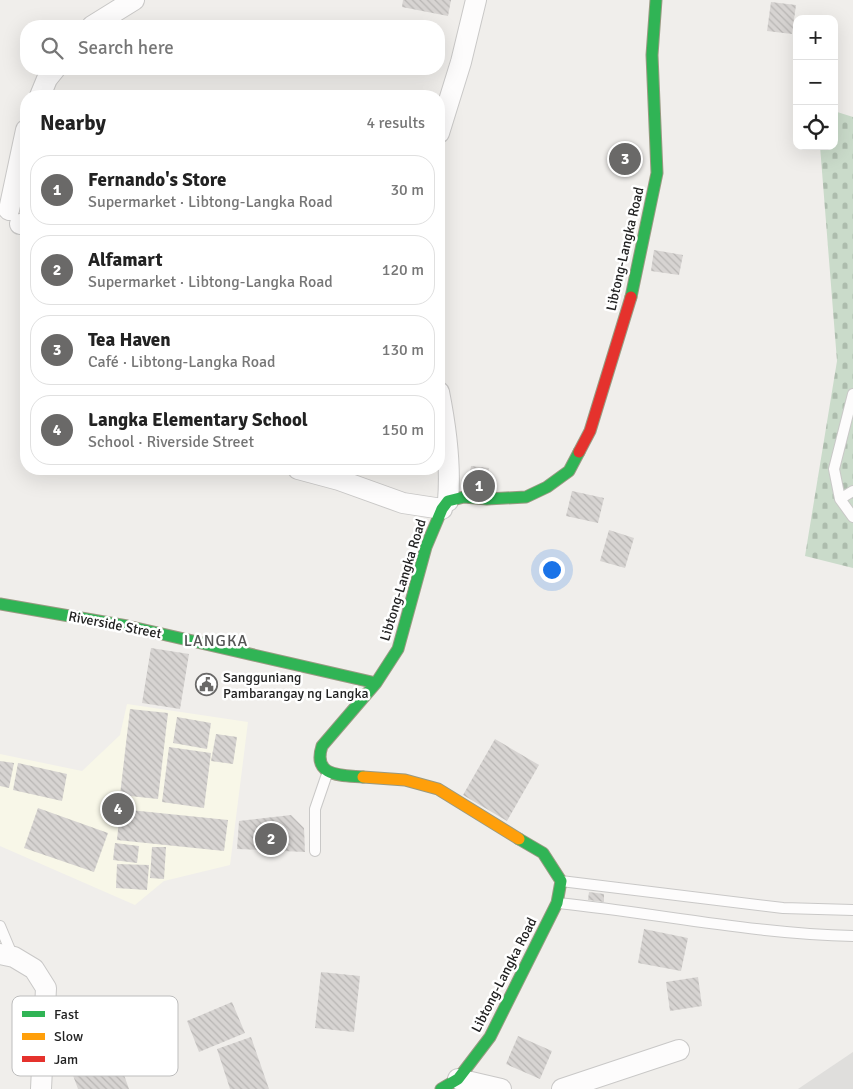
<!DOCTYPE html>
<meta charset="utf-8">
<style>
body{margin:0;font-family:Signika,sans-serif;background:#f6f6f6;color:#222}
.controls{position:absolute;right:15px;top:15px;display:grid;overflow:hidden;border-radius:10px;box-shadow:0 5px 20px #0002}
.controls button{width:45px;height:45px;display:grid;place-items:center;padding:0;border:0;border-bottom:1px solid #e0e0e0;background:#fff;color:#222;font:25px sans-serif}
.you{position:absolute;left:551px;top:569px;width:18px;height:18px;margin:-12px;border:4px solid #fff;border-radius:50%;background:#1a73e8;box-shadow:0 0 0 8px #1a73e833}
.badge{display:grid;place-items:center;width:32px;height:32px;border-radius:50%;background:#6a6968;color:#fff;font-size:16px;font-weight:700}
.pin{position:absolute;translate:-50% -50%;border:2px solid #fff;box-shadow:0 1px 5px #0006}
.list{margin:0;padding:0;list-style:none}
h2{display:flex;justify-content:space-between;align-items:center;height:65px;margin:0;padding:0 20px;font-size:21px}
h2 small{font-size:16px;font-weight:400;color:#767676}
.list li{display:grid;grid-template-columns:32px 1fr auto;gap:15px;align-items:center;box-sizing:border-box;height:70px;margin:0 10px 10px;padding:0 10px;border:1px solid #e0e0e0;border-radius:20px}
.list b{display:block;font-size:19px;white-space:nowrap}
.list p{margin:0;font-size:16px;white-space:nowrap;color:#767676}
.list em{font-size:16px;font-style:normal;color:#767676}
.icon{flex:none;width:28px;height:28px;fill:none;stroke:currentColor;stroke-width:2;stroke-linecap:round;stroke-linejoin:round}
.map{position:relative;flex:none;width:853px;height:1089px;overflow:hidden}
.search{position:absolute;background:#fff;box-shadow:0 5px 20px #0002;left:20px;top:20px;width:425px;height:55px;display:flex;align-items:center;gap:12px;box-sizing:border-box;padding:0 18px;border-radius:20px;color:#767676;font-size:19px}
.panel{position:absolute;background:#fff;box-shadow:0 5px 20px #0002;left:20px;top:90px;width:425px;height:385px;border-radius:20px}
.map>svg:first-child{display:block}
</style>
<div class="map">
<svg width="853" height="1089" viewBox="0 0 853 1089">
<defs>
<pattern id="cemetery-stones" width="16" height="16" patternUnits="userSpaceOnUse" patternTransform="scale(1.25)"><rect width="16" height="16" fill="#cadbca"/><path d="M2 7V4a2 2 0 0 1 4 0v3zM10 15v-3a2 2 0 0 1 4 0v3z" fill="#adbcad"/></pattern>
<pattern id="building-back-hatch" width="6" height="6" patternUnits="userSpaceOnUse" patternTransform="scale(1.25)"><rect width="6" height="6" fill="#d7d4d2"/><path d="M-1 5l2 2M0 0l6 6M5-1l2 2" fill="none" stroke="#b8b6b4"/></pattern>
</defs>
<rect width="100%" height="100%" fill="#f0eeeb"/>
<path fill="#dfdedc" d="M853 1052V1089H798Z"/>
<path fill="#f8f7e8" d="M127 704 248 722 230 865 164 881 135 905 0 846V754L82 771 120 735Z"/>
<path fill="url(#cemetery-stones)" d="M834 111 853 117V568L805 556 837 361 820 146H834Z"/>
<path fill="url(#building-back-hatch)" d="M403 0H451L448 16 402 7Z
M771 2 796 5 792 34 767 31Z
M654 250 683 255 679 275 651 271Z
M471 466 489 468 487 488 468 486Z
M572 491 604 498 598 523 566 516Z
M609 530 634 538 625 568 600 561Z
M151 648 189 654 180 709 142 703Z
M130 709 168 713 158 799 120 795Z
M177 717 211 723 207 749 173 743Z
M216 734 237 737 233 764 211 761Z
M495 739 539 765 507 821 463 795Z
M169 747 211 753 204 808 162 802Z
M0 761 14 763 9 788 0 786Z
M18 763 67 774 62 801 13 790Z
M38 808 108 833 94 872 24 848Z
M120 809 228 820 224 851 117 840Z
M291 815 304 828 305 852 237 849 239 821Z
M115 843 139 846 137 863 113 860Z
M152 847H166L164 879 150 878Z
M117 864 149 865 147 890 116 888Z
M589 892 604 894V902L588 900Z
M644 929 688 938 681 971 638 963Z
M321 972 360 976 354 1032 315 1028Z
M698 977 702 1006 670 1011 666 982Z
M232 1002 245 1033 199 1052 187 1021Z
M518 1036 552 1051 540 1079 506 1064Z
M251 1037 269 1089H230L217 1049Z
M111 1038 129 1089H78L66 1056Z"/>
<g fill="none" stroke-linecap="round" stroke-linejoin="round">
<defs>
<path id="lane" d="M853 394 834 469 840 499 853 517
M840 499 853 491
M315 851V809L327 774
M561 881 783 908 853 910
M558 903C656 913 754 934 853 936
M0 926 13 957"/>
<path id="street" d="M92 26 134 0
M40 96 47 79 55 69
M439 133 461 62 476 0
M9 210 26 130
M20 224 26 225
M439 392C446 427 451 466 448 501
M298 469 339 480 403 503 442 509
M0 954 14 957 34 969 46 988 41 1089
M458 1079 501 1089
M562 1089 679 1050"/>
<path id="fast" d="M631 297 657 173 652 55 656 0
M0 604 127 626 376 683
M363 777C341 775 312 777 322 746L376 683 398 649 426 547 442 509 448 501 464 497 487 499 526 497 547 487 569 471 579 452
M441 1089 458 1079 490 1037 557 903 561 881 543 853 519 839"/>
<path id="slow" d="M363 777 405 780 438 789 519 839"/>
<path id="jam" d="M579 452 590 431 631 297"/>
</defs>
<use href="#lane" stroke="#c9c8c7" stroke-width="12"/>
<use href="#street" stroke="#c9c8c7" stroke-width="22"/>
<use href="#fast" stroke="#999a82" stroke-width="13"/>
<use href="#slow" stroke="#999a82" stroke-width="13"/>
<use href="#jam" stroke="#999a82" stroke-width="13"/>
<use href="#lane" stroke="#fdfcfc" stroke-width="10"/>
<use href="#street" stroke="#fdfcfc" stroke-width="20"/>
<use href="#fast" stroke="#30b455" stroke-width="11"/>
<use href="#slow" stroke="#ff9f0a" stroke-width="11"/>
<use href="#jam" stroke="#e5322d" stroke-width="11"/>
</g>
<defs>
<symbol id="civic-ring" viewBox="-11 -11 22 22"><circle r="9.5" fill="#fff" stroke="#6a6968" stroke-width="1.5"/><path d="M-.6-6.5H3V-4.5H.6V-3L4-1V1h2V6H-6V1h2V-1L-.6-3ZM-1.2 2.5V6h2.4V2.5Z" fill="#6a6968"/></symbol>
</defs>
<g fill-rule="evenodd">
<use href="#civic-ring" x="194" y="672" width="25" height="25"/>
</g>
<g text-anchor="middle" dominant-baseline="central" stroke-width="5" stroke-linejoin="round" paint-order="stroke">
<g font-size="14" fill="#222" stroke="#fff">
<text transform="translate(625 249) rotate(-77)">Libtong-Langka Road</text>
<text transform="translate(403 580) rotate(-73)">Libtong-Langka Road</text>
<text transform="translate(115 625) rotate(11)">Riverside Street</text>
<text transform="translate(504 975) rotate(-63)">Libtong-Langka Road</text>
</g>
<g font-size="14" fill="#222" stroke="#fff" text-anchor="start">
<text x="223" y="677">Sangguniang<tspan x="223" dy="16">Pambarangay ng Langka</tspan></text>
</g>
<g font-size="16" letter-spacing="1" fill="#555" stroke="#fff">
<text x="216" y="641">LANGKA</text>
</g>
</g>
<rect x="12" y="996" width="166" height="80" rx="8" fill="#fff" stroke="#bdbdbd" stroke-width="1"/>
<rect x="22" y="1011" width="23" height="6" fill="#30b455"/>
<rect x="22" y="1033" width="23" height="7" fill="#ff9f0a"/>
<rect x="22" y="1056" width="23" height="6" fill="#e5322d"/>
<g font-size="14" fill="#222">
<text x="54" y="1019">Fast</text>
<text x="54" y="1041">Slow</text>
<text x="54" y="1064">Jam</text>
</g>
</svg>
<div class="controls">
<button>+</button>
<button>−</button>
<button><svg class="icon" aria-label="locate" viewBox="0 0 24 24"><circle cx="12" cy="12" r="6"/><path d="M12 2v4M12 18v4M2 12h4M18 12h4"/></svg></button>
</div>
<div class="you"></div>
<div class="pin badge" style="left:479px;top:486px">1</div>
<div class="pin badge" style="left:271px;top:839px">2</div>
<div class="pin badge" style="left:625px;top:159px">3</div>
<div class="pin badge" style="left:118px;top:809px">4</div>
<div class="search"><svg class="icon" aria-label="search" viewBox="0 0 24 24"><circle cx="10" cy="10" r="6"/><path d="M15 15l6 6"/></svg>Search here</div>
<section class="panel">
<h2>Nearby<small>4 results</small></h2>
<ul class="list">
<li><span class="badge">1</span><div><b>Fernando's Store</b><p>Supermarket · Libtong-Langka Road</p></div><em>30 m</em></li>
<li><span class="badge">2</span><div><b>Alfamart</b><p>Supermarket · Libtong-Langka Road</p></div><em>120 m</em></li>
<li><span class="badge">3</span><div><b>Tea Haven</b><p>Café · Libtong-Langka Road</p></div><em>130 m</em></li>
<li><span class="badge">4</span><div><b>Langka Elementary School</b><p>School · Riverside Street</p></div><em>150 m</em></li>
</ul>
</section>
</div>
